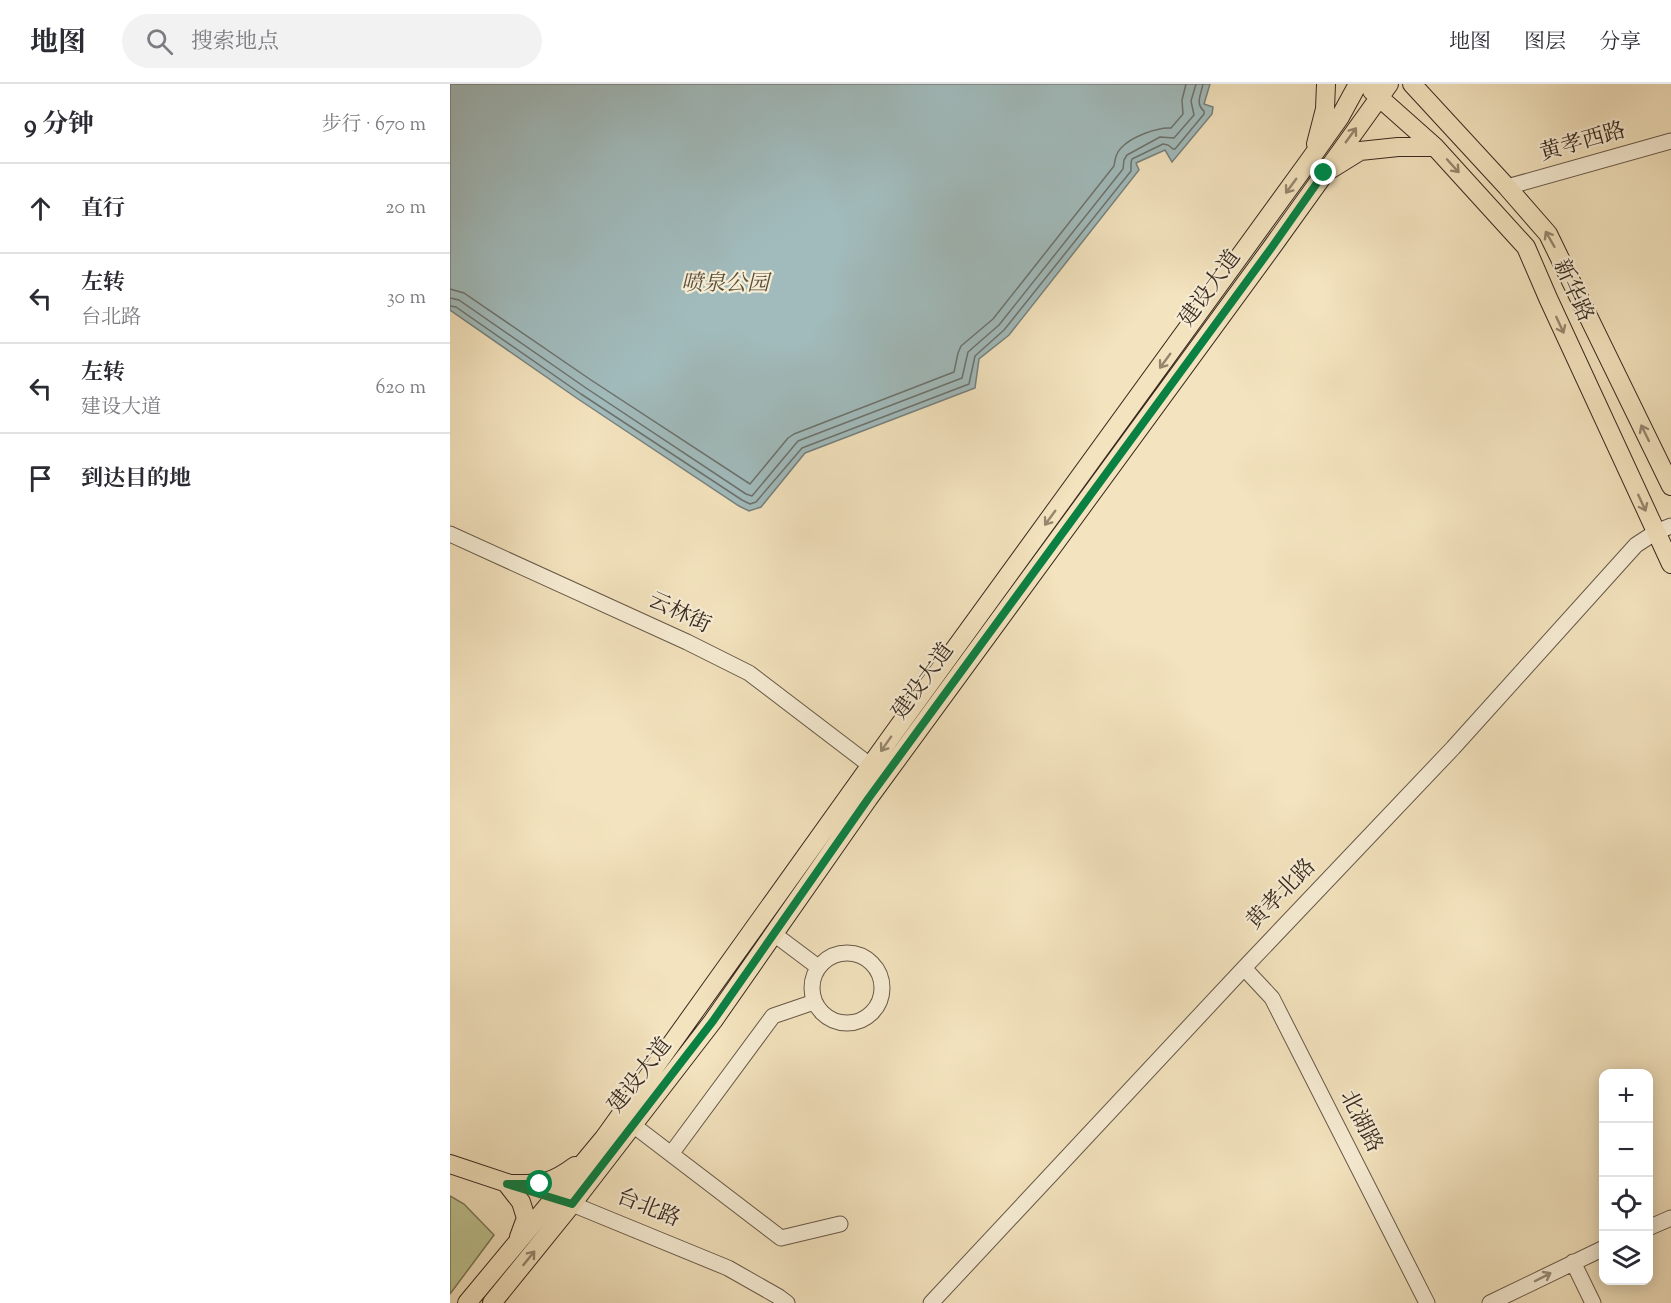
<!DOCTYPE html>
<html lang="zh">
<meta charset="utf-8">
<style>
body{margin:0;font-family:"Sorts Mill Goudy","Noto Serif SC",serif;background:#f2f2f3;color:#2b2b33}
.controls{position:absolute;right:18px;bottom:18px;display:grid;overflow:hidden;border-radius:12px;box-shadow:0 3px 15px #0003}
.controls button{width:54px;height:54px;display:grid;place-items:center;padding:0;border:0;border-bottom:2px solid #e1e1e2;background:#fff;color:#2b2b33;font:30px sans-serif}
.stop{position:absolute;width:18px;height:18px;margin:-14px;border:4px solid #0b8043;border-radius:50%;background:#fff}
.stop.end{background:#0b8043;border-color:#fff;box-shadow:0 2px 6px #0008}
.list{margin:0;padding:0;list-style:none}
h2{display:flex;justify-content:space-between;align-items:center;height:78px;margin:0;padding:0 24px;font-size:26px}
h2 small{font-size:20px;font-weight:400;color:#7c7c81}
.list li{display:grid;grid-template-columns:39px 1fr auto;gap:18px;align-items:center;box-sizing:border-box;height:90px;padding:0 24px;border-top:2px solid #e1e1e2}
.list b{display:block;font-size:22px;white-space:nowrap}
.list p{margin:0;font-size:20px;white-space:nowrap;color:#7c7c81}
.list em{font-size:20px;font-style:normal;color:#7c7c81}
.icon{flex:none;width:33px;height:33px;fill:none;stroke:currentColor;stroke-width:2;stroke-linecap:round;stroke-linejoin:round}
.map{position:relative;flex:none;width:1221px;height:1219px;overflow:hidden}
header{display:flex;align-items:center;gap:36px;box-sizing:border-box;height:84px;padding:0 30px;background:#fff;border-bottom:2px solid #e1e1e2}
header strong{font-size:28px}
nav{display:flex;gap:33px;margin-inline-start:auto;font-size:21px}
.search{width:420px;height:54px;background:#f2f2f3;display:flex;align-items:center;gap:15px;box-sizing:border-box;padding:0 21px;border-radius:33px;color:#7c7c81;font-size:22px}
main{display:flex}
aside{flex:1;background:#fff}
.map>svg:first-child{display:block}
</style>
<header>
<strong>地图</strong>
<div class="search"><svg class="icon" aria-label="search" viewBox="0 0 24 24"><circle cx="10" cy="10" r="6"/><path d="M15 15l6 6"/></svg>搜索地点</div>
<nav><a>地图</a><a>图层</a><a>分享</a></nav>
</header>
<main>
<aside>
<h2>9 分钟<small>步行 · 670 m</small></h2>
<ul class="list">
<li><svg class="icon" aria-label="ahead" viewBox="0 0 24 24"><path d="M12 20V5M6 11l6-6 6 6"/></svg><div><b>直行</b></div><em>20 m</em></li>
<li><svg class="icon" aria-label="left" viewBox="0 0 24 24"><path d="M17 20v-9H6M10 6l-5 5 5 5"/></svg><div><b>左转</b><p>台北路</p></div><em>30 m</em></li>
<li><svg class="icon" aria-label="left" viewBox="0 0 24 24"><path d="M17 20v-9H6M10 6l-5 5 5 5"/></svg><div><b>左转</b><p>建设大道</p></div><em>620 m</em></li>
<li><svg class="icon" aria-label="arrive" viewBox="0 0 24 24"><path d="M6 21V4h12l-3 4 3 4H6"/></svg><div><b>到达目的地</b></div></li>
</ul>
</aside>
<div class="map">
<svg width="1221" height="1219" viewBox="0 0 1221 1219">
<rect width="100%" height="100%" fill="#f3e3be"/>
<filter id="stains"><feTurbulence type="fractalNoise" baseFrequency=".00333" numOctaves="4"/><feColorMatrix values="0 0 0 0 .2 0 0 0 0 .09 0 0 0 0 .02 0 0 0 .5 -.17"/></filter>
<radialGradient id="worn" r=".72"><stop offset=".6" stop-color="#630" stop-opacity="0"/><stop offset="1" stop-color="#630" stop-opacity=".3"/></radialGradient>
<path fill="#bdc390" stroke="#7a7658" stroke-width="1.5" d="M0 1112 14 1120 44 1151 0 1210Z"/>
<path fill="#a1bbbc" stroke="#77817d" stroke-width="1.5" d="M0 0H760L754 20 763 23 762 30 722 78 715 66 686 79 689 86 559 251 529 275 525 304 355 369 311 423 299 427 289 422 128 315 0 226Z"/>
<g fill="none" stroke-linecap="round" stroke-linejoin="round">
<path stroke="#6c726e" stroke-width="1.5" d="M0 205 14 209 141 296 300 400 338 354 344 350 504 288 508 269 511 262 543 235 664 82C665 75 666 69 671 64 681 53 707 43 721 44L733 30 732 16 736 0
M0 214 9 216 136 304 296 410 302 412 348 357 512 294 518 268 549 241 673 85 674 76 677 71 710 53 724 54 744 31 741 17 746 0
M0 222 6 223 131 310 292 416 300 420 306 418 352 364 519 300 525 272 554 246 681 87V79L682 75 713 60 718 61 723 65H725L754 30V27C745 20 751 10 753 0"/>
<defs>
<path id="minor" d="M1057 103 1221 57
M0 450 237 558 299 589 421 682
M324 850 368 883
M362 904a35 35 0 1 1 70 0a35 35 0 1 1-70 0Z
M794 884 822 914 977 1219
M183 1041 331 1154 390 1140
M221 1070 323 932 364 918
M122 1120 278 1184 329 1213 337 1219
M1198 1144 1221 1134
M1123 1178 1143 1219
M481 1219 794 884 1003 664 1186 461 1206 448 1221 442
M1040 1219 1154 1164"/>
<path id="major" d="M962 0 1057 103 1098 150 1221 402
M922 7 985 63 1076 163 1098 214 1221 480
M866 60 875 25 876 0
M881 85 910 67 948 63H985
M0 1080 69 1103
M69 1153 76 1134 71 1118 57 1100C89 1100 98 1102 125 1082
M17 1219 154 1054 443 650 861 74 890 33 908 0
M42 1219 122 1120 263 937 418 715 822 163 939 0"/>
</defs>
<use href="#minor" stroke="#675847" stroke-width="17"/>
<use href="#major" stroke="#38291f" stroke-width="20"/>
<use href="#minor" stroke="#f7edd5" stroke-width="15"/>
<use href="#major" stroke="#f3e3be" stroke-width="18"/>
</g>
<defs><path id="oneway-shaft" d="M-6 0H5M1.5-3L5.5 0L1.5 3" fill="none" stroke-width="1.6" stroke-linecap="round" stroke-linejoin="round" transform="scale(1.5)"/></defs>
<g stroke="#96866e">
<use href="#oneway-shaft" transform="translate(901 51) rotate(-54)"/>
<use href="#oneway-shaft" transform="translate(1003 82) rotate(48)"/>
<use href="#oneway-shaft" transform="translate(841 102) rotate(126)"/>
<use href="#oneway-shaft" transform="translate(1100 155) rotate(-120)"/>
<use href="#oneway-shaft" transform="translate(1110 241) rotate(65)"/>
<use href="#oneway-shaft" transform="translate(715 277) rotate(126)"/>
<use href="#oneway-shaft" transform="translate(1195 349) rotate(-116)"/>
<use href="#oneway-shaft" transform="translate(1192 419) rotate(65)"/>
<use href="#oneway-shaft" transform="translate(600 434) rotate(126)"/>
<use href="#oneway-shaft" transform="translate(436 660) rotate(125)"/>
<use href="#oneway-shaft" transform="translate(79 1174) rotate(-51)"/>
</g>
<use stroke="#988b7a" href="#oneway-shaft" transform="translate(1093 1193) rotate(-27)"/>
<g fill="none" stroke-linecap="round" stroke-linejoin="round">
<path stroke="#0b8043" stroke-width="8" d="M90 1100H57L122 1120 263 937 418 715 822 163 874 89"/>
</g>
<g text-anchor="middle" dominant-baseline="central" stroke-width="4.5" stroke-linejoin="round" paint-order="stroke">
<g font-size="22" fill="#38291f" stroke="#f7edd5">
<text transform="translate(1133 59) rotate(-16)">黄孝西路</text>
<text transform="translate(761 205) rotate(-54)">建设大道</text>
<text transform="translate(1122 207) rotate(66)">新华路</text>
<text transform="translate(229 530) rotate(25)">云林街</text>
<text transform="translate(474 598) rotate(-54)">建设大道</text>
<text transform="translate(832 811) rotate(-46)">黄孝北路</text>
<text transform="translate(191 992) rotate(-52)">建设大道</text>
<text transform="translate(910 1038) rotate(63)">北湖路</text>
<text transform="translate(198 1125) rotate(22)">台北路</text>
</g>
<g font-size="22" font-style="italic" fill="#59503b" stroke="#f7edd5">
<text x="275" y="201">喷泉公园</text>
</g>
</g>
<rect width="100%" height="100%" filter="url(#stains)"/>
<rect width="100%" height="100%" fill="url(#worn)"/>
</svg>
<div class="controls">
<button>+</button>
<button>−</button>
<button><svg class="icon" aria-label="locate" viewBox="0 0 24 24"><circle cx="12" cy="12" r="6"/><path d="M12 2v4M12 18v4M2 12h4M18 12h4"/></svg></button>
<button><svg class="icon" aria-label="layers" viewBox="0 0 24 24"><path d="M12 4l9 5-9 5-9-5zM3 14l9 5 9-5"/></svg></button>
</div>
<div class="stop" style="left:90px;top:1100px"></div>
<div class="stop end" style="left:874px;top:89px"></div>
</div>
</main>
